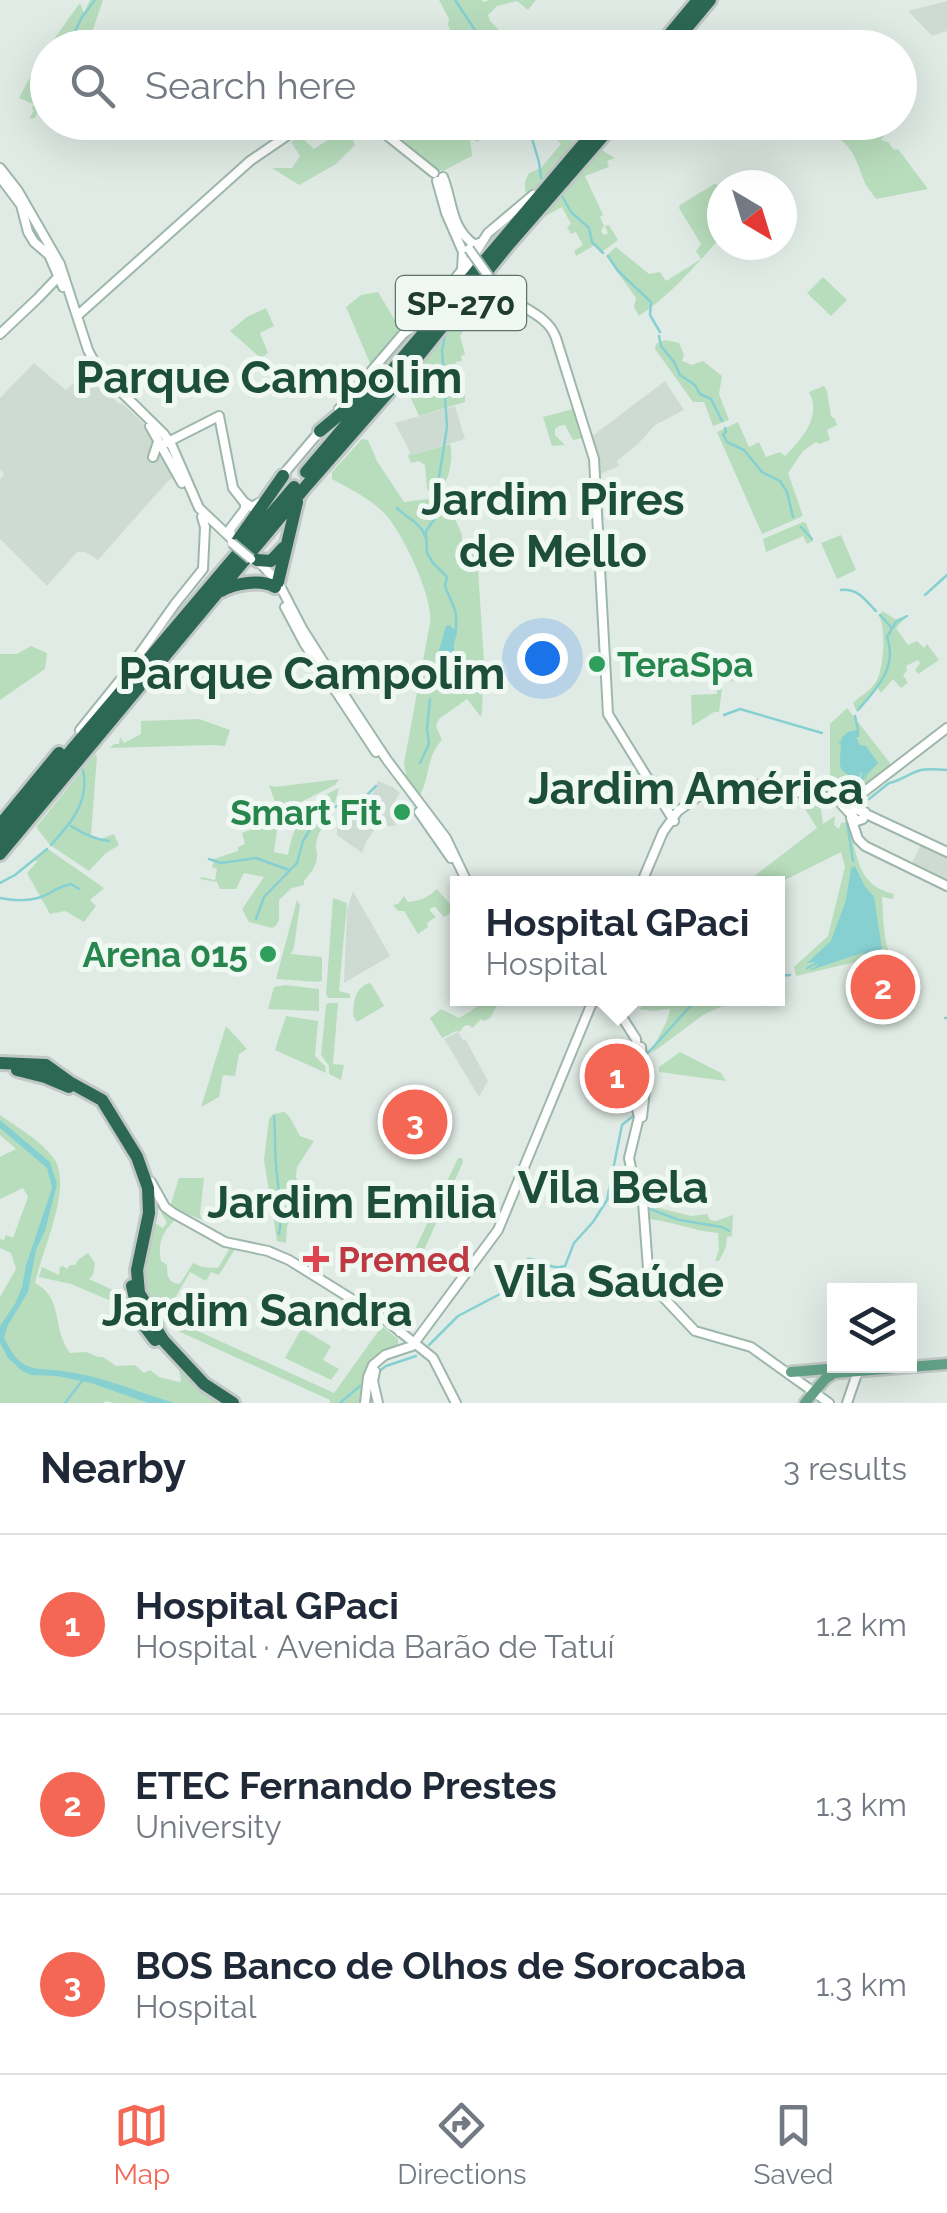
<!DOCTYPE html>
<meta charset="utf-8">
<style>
body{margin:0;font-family:Raleway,sans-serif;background:#f2f2f3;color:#1f2937}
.controls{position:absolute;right:30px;bottom:30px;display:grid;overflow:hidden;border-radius:0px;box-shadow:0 10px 40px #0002}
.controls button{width:90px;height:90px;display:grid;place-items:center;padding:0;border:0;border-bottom:2px solid #e0e1e3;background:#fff;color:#1f2937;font:50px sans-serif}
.compass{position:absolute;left:707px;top:170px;width:90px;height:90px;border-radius:50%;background:#fff;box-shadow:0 10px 40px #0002;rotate:142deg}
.you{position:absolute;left:542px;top:658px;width:35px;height:35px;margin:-25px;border:8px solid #fff;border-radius:50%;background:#1a73e8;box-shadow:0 0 0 15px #1a73e833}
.badge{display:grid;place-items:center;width:65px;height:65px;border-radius:50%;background:#f46755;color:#fff;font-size:32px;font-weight:700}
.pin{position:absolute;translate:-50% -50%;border:5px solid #fff;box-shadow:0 2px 10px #0006}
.popup{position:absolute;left:450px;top:876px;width:335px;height:130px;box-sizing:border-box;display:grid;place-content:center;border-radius:0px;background:#fff;filter:drop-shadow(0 2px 8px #0005);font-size:32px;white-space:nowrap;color:#747a83}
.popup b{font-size:38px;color:#1f2937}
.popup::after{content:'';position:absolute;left:50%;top:100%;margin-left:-20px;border:20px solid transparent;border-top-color:#fff}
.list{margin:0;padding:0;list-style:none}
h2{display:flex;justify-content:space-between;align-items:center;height:130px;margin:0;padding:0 40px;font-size:42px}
h2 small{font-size:32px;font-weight:400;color:#747a83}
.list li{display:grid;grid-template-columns:65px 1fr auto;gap:30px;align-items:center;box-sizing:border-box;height:180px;padding:0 40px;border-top:2px solid #e0e1e3}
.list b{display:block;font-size:38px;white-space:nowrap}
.list p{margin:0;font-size:32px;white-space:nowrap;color:#747a83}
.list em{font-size:32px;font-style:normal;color:#747a83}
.icon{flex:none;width:55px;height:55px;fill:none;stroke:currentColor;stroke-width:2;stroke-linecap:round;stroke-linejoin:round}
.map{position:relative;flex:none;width:947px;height:1403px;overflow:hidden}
.search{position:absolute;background:#fff;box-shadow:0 10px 40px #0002;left:30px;right:30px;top:30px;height:110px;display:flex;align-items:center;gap:25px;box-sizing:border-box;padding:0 35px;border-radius:55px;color:#747a83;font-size:38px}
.sheet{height:670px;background:#fff}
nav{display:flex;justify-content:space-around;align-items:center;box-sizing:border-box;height:140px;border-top:2px solid #e0e1e3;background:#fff;font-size:28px;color:#747a83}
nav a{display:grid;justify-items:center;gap:5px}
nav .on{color:#f46755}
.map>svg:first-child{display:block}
</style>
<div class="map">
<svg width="947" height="1403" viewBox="0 0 947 1403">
<rect width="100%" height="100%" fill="#e0ebe5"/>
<path fill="#cedbd3" d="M947 1V31L932 36 908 11Z
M34 363 66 390 83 374 90 380 96 381 98 387 102 390 105 388 118 403 123 404 149 429 156 439 155 450 174 474 173 478 167 482 98 560 85 552H77L47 586 0 539V479L4 474 0 469V398Z
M665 381 684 410 655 425 638 444 617 461 619 466 598 475 591 437Z
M455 406 465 439 408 456 410 452 395 423Z
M378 781 393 787 400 793 390 809 396 826H377L366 842 362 853 337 835V815L366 801 374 792Z
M921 844 947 855V884L911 865Z
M353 891 390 956 344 983 347 910Z
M864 961 875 964 884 978 905 985 909 990 884 1014 864 1006 856 967H864Z
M458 1032 463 1040 465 1039 488 1081 479 1097 444 1039Z
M607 1063H630L627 1072V1093L606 1092Z"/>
<path fill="#b8ddbd" d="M90 0H103L87 47 48 48 47 99 40 106 35 118 29 119 34 110 32 109 33 104 19 98C36 64 57 34 80 3L84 13Z
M439 0H482L484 2 489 0H536L528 10 517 1 497 6 488 15 490 21 507 38 514 31 525 47H458L448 25 449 19Z
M460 122 469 131 472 127 467 123H475L480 131 478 137 480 140 477 142 470 137 472 156 443 171 431 168 381 127 383 123Z
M587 122 555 167 531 193 528 194 525 191V182L529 173 541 168 561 144 548 130 529 134 523 138 512 136 506 130 509 123Z
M887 123H894L881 140 888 142 894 150 898 149 928 189 876 199C873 194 869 190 866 185 858 168 857 153 841 140L847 134 864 128 879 137Z
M349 126 355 145 336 164 299 185 272 168H292L300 156 291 142 300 136 314 149Z
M600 149 615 158 607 161 609 167 585 176 603 215 600 217 604 226 601 231 604 235 608 233 605 226 609 225 618 240 602 252 595 245 576 256 574 251 583 245 576 232 571 234 567 227 571 224 562 207 538 220 536 218Z
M714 184 718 185 722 236C695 266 673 293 639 316L634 307 636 298 606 256 616 247 649 274 660 272 666 281 701 259 696 251 701 244 679 208 680 205Z
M823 277 847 300 831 316 807 293Z
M378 292 402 332 372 368 346 307 361 295Z
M266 308 274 326 260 333 268 353 261 358 230 331 247 317Z
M463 311 469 321 460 336 465 354 461 356 462 361 455 362 461 369 463 375 460 379 465 390V402L419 416 404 383 308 497 303 513 298 514 299 500Z
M665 340 679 343 684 355 682 361 692 365 703 361 722 376 719 394 729 420 713 426 704 402H693L655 349 656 344Z
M824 386 827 391 831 416 835 419 837 425 827 430 830 440 820 444 816 442 803 451 788 473 803 516 762 534 717 432 738 422 749 447 759 442 766 457 780 452 785 456C802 439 822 416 809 392Z
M577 408 586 437 573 440 565 425 559 426 555 429V435L565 445 552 446 543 417Z
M362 439 368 440 377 461 404 502 446 497 462 535V554H477L484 661 482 712 481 717 467 699 439 719 436 726 442 740C426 757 430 777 420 795L417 796 407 781 404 763 430 623C434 599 403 533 385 514 371 499 350 489 332 479V472Z
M450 444C454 457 449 481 440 491L429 492 427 488 425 465 419 461 411 463 408 456Z
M803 522 806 523 813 541 807 544 803 536 766 552 763 539Z
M841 535 856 570 837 579 821 543Z
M882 611 895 619 907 616 896 628 908 645 917 641 924 648 927 644 939 660 918 674 915 670 920 663 918 660 906 666 907 671 903 675 908 683 901 688 893 679 881 693 878 688 857 712 853 703C860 696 872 690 877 680 884 666 886 628 879 616Z
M31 646 47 653 45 669 0 700V654H17Z
M716 668H746L749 680 723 681 719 712H714L692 726 691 695 717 694Z
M847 708 890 763V767L859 790 830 781V724Z
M199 719 230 730 225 746 212 745 110 748 114 744H119L120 737 124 743 141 734V721Z
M95 754 97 756 91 835 101 839 114 834 119 845 106 853 89 871 50 845 36 827Z
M339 779 335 785 279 813 269 785 275 787Z
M339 788 334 806 328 809C329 827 320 825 317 840 314 850 318 849 317 858 316 868 309 874 304 881V885L292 888 279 900V920L276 926 272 928 249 922 242 909 264 877 244 873 236 889H220L217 882 200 879 201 877 215 880 217 869 212 867 214 859 238 851V847L245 844 242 833 273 821 278 824 274 852 288 855C295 819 305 804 339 788Z
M799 799 808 803 820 804 823 824 835 816 834 825 839 829 841 823 847 822C859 852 854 885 894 894L893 899 882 897C884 925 882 963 909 978V985L883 977 875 962 864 960 796 976 794 967 828 936 845 867 841 852 777 884 751 883 749 880 817 828Z
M48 849 104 888 90 900 96 906 84 922 65 911 50 914 27 873 37 862 35 860Z
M437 889 455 910 444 917 435 907 431 908 430 911 436 917 427 923 428 927 418 934 404 911H398L393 905 398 904 404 896 408 902C420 901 427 898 437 889Z
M333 898 347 903 339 991 350 994V998H328L326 994Z
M297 900 300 905 294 947 291 954 322 957V980L319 982 276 979Z
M369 983 372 985 384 1006 357 1022 353 1016C354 1001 354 989 369 983Z
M285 985 319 989V1011L268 1009 274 987Z
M485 999H495L499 1002 490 1018 484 1021 481 1019 472 1028 469 1025 464 1026 460 1032 456 1031 442 1038 430 1018 441 1009 459 1018 471 1011Z
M733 999V1001L703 1015 652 1053C656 1038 668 1024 670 1009L654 1011 639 1009 654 999Z
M328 1003H338L333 1064 344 1065 341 1080 329 1074V1066L321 1055 326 1005Z
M286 1016 318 1021 315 1056 325 1066 326 1073 275 1050Z
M226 1026 247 1049 239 1054 235 1076 223 1075 219 1097 201 1107Z
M680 1052 721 1073 726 1081 659 1072V1067Z
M284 1112 289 1116 300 1136 314 1141 297 1167 296 1177 301 1190 287 1227 286 1243 277 1241 264 1160 269 1119 273 1114Z
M0 1115C17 1127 43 1142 55 1160 72 1188 42 1251 35 1283 64 1298 52 1330 70 1353L87 1352 98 1357H103L116 1366 135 1365 144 1373 150 1370 159 1377 179 1382 181 1381 179 1368 198 1387 220 1403H115L106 1401 103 1403H0V1297L16 1269 11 1253 0 1248V1239L4 1240 6 1235 13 1238 28 1197 23 1188 0 1199V1157L16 1149 0 1135Z
M458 1158H462L463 1162 418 1264 410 1260Z
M179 1178H204L200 1214 202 1220 170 1207Z
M150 1187 161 1206 152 1221 163 1228 167 1222 161 1213 164 1211 176 1219C163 1231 157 1243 161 1261L167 1265C167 1276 168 1283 180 1284L193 1263 202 1267 218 1268 231 1246 235 1249 219 1275 211 1272 206 1281 190 1272 165 1316 334 1393 382 1326 398 1339V1346L376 1358 364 1403H330V1400L156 1321 142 1290 140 1267 145 1268 140 1265 146 1239 150 1240 151 1238 147 1236Z
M655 1207 691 1216 707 1214 710 1220 716 1221 733 1215 732 1236 727 1237 726 1247 719 1261H715L719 1250 718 1233C695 1231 674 1222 650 1219V1210Z
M88 1253 95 1263 93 1275 89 1279 128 1297 130 1309 71 1284 39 1277 42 1267 59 1275 60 1267 63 1266 67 1269 70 1265H75L78 1260Z
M304 1330 331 1346 323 1360 339 1369 331 1380 285 1358 300 1331Z"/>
<path fill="#86d0d2" d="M450 625 457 633 454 644V673L440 683 429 684 446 626Z
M856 730 859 731V737H856L860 745 866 746 878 763 866 776 865 782 864 772H860V781C837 769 839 772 841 745L838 742 841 741 842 737 848 732Z
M855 866 864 885 874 897 884 962 882 964 875 957 862 953 808 971 818 965 817 962 807 963 831 941 846 900 851 868Z
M0 1120 50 1162 57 1184 45 1231 36 1250 28 1292 8 1325 4 1337C8 1346 13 1356 22 1363 31 1369 42 1369 52 1370 95 1373 134 1391 175 1403H148L91 1383 57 1376 31 1375 22 1371 8 1358 0 1343V1326L15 1304 22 1287 26 1265 52 1188 47 1168 0 1128Z"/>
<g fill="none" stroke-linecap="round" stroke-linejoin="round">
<path stroke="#86d0d2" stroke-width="2.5" d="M455 0 487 48
M67 48 82 17 95 0
M527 122 539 162 541 178
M383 129 389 122
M561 194 571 212 589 228 592 242 603 253
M608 256 618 271 651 302 650 315 660 332
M659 336 661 346 674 362 680 375 695 385 700 394 711 399 722 421
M725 428 726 432 723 434 727 442 744 450 762 472 780 481 787 492 793 517
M437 490 447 427 442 350 445 336
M437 500 438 514 426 531 427 553 433 563 447 577 445 586C453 608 459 609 455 635
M397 508C406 518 422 523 425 537
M801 527 812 539
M841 590C858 588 865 600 876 611
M925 595 947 575
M880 615 892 628
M858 710C877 688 898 667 887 637L896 622 907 616
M724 715 740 709 822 733
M855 716 858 730
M420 763 429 744 427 729 430 699
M862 784 863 772
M869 799 889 783C901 781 909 773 921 770 930 768 938 770 947 770
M860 802 863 801
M847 822 853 861
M71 826C82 833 96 840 109 841
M51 845C71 823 90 801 83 770
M209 859 221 863 256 858 289 870
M0 883 15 875 47 849
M0 898C12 901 30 901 41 897 53 893 56 887 71 884L79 889
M256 919 264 897 297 863 303 841 317 818 329 809 367 795 376 786
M807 968 819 962
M889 970 901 978
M777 976 790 975
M589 998V999
M945 1018H947
M647 1054 694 1002 702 998
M638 1092 639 1064
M274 1116C276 1136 274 1155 277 1175 279 1196 283 1214 279 1234
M608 1199 639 1205
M650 1209 679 1220 722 1227 729 1231
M429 1345 458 1316 500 1294 528 1259C541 1259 551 1271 565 1266L574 1243 593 1222 607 1200 622 1125 633 1116 634 1111
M377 1373 386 1366 416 1356
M65 1403 82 1381
M340 1403 360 1386"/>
<defs>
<path id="secondary" d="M378 122 384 133 434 173
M0 168 18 191 60 264 88 350 98 369 164 434 172 446 199 508 234 541
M0 177 21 205 28 232 34 242 49 255 63 287
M443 177C453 201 450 228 475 245L483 241
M463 272 488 233 533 195
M494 284C511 307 547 311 556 338L594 459 608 714 674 821
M39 297 60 275
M77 316 250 161 307 122
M0 334 37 299
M339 409 403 334 422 320 462 270 463 252 446 213 437 181
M150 426 182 483
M166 443 219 416 233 488 244 502
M153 457 158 442
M281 477 320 431
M244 502 252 507 259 503
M231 538 230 529 245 509V503
M257 560 278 582 303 630 352 707 387 760 446 838 468 884
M285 607 304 643 376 752
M80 730 126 673 175 604 203 569 205 527 202 517
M848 804 947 728
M842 805 857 821 863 819 865 812
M419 812 451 858
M851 818 858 839 865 846 947 886
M641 884 663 832 678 811 703 793 736 784 757 785 832 798 947 852
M610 998 636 1039 637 1052 630 1082 639 1117 629 1158 633 1178 643 1202 649 1282 695 1331 751 1347 829 1403
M641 1047 645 1090 642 1117
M151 1182 165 1207 173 1213 225 1242 268 1251 289 1260 387 1321 433 1358 456 1403
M397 1316 400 1332
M375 1371 373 1381 378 1403
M365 1403 368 1377 373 1365 385 1355 412 1346 498 1230 594 998
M847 1403 858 1371"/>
<path id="primary" d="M791 1372 839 1368
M805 1403 825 1379 834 1373 947 1364"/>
<path id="highway" d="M658 48 698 0
M670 48 710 0
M320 431 356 401
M306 472 602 122
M236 543 283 476
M257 560 271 561 283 548
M278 582 297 502
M221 591C235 583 261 579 275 587
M58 766 294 487
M0 825 59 753
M0 839 66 761
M0 854 307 485 404 374 509 244 615 122
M0 1063 46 1065 71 1083 102 1100 137 1157 148 1188 149 1213 137 1270 139 1293 152 1314 155 1327 163 1340 204 1384 233 1403
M17 1070 45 1077 69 1087
M132 1286 140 1320 155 1340"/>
</defs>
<use href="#secondary" stroke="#9eb7ab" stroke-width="12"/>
<use href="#primary" stroke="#c1c8c5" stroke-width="15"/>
<use href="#highway" stroke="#c1c8c5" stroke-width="18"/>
<use href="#secondary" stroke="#fff" stroke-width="8"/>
<use href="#primary" stroke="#63a289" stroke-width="10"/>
<use href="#highway" stroke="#2c6854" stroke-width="12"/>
<defs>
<path id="secondary-bridge" d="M469 249 494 284
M232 543 251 559"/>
</defs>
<use href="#secondary-bridge" stroke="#9eb7ab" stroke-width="12" stroke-linecap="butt"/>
<use href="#secondary-bridge" stroke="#fff" stroke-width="8"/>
</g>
<g fill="#2e9e5b" stroke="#f0f8f3" stroke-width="4">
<circle cx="597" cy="664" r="10"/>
<circle cx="402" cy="812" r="10"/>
<circle cx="268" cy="954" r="10"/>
</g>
<path fill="#e0444e" stroke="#f0f8f3" stroke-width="4" d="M311 1244h10v10h10v10h-10v10h-10v-10h-10v-10h10z"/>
<g text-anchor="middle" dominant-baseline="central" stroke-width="10" stroke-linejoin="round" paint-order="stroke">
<rect fill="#f0f8f3" stroke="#5e746b" stroke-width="2.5" x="396" y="276" width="130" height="54" rx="8"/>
<g font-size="32" font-weight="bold" fill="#203c31">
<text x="461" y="303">SP-270</text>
</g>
<g font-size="35" font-weight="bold" fill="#27864d" stroke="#f0f8f3" text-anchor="end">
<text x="617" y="664" text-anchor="start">TeraSpa</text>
<text x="382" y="812">Smart Fit</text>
<text x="248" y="954">Arena 015</text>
</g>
<g font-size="35" font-weight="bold" fill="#be3a42" stroke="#f0f8f3" text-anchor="start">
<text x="338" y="1259">Premed</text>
</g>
<g font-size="45" font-weight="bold" fill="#1c4e3b" stroke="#f0f8f3">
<text x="269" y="377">Parque Campolim</text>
<text x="553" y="499">Jardim Pires<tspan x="553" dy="52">de Mello</tspan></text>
<text x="312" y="673">Parque Campolim</text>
<text x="696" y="788">Jardim América</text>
<text x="613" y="1187">Vila Bela</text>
<text x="352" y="1202">Jardim Emilia</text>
<text x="609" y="1281">Vila Saúde</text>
<text x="257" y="1310">Jardim Sandra</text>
</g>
</g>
</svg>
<div class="controls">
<button><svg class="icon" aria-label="layers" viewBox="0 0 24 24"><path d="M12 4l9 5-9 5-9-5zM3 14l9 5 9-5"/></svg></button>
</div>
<svg class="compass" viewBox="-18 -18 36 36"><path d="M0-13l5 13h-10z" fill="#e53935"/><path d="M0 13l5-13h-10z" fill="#747a83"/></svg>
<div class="you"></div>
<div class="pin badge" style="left:617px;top:1076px">1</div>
<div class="popup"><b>Hospital GPaci</b>Hospital</div>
<div class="pin badge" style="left:883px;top:987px">2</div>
<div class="pin badge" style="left:415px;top:1122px">3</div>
<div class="search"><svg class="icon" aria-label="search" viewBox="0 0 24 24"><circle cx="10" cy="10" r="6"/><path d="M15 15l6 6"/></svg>Search here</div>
</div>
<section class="sheet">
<h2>Nearby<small>3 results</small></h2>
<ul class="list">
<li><span class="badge">1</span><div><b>Hospital GPaci</b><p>Hospital · Avenida Barão de Tatuí</p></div><em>1.2 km</em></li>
<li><span class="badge">2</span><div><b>ETEC Fernando Prestes</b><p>University</p></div><em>1.3 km</em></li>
<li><span class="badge">3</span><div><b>BOS Banco de Olhos de Sorocaba</b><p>Hospital</p></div><em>1.3 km</em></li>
</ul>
</section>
<nav>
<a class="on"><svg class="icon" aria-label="map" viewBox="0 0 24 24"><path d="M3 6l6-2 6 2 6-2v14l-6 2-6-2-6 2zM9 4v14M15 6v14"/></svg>Map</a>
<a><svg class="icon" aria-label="directions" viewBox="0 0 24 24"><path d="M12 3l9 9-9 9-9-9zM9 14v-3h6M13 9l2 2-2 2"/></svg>Directions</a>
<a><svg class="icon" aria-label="saved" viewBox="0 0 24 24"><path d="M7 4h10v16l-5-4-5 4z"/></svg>Saved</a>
</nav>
